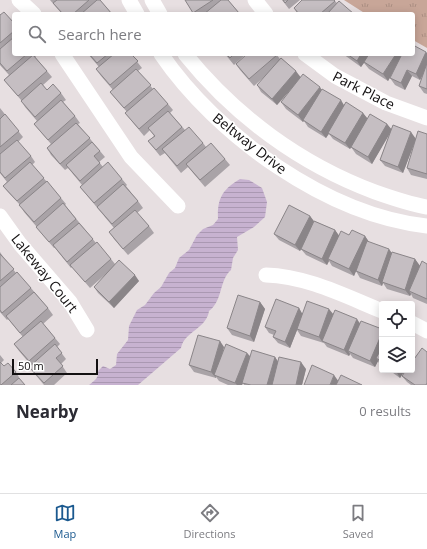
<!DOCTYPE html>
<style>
body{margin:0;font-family:"Open Sans",sans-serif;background:#f7f7f7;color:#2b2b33}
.controls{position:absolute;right:12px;bottom:12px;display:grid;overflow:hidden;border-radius:4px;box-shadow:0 2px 10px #0003}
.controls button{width:36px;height:36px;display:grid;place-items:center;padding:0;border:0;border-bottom:1px solid #e1e1e2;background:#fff;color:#2b2b33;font:20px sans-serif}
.scale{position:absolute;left:12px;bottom:10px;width:86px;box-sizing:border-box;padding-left:4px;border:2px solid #131011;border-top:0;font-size:11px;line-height:14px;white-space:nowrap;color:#131011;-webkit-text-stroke:3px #fff;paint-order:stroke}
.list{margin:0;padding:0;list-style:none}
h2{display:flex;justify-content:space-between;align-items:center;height:52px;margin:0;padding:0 16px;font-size:17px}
h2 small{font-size:13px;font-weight:400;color:#7c7c81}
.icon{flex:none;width:22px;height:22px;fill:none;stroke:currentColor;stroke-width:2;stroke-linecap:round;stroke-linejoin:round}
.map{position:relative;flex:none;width:427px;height:385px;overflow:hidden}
.search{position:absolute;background:#fff;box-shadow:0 2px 10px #0003;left:12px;right:12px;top:12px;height:44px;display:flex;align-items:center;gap:10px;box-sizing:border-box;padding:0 14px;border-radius:4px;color:#7c7c81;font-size:15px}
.sheet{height:108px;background:#fff}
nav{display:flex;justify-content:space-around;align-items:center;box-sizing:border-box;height:56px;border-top:1px solid #e1e1e2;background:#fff;font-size:11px;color:#7c7c81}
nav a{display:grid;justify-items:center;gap:2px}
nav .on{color:#1b598f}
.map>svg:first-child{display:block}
</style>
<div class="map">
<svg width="427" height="385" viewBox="0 0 427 385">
<defs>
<pattern id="park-tufts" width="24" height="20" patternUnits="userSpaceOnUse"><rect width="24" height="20" fill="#c8a698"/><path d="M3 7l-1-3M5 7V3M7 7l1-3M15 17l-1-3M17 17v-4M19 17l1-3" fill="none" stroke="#ab8e82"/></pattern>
<pattern id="water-rules" width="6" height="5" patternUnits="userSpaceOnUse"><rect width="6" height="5" fill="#c7b2d0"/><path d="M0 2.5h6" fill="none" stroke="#aa98b2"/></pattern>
</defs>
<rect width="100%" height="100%" fill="#e7dfe1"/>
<path fill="url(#park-tufts)" d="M344 0H427V48L413 40V14H366Z"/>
<path fill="url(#water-rules)" d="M240 179 249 180 262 188 267 202 265 217 254 227 237 237 238 250 233 258 231 270C219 280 223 301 209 311 207 328 184 332 181 348L138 385H89C94 381 99 378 98 371L103 366 110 369 116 365 117 354 128 340 129 326 137 310 145 305 154 293 161 287 169 273 175 268 179 258 189 250 197 235 203 229 213 225 218 219C217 198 223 189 240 179Z"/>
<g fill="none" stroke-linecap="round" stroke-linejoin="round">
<path stroke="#fff" stroke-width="15" d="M19 0 34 14
M129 0 137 14
M152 0 160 14
M255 0 266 14
M62 54 131 157 178 206
M161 54C217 136 327 215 427 226
M185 54C235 116 300 164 375 192 392 198 409 204 427 207
M305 54 335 76 386 103 427 118
M0 216 20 244 70 302 87 330
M266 275C306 276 345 296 382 311
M412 323 427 331"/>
</g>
<path fill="#a9a3a7" d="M50 0H100L112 14H62Z
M185 0H228L240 14H194Z
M282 0H300L289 9Z
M334 0 337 3 354 14H298L294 8Z
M0 14 14 23V54H34L36 57H35L47 71 52 77 43 85 47 90 61 93 66 100 63 102 75 116 80 123 78 124 100 151 105 157 99 162 103 167 122 179 127 185 126 186 138 201 143 208 137 213 149 226 154 233 128 255 114 239 109 232 114 228 85 193 80 187 82 185 68 168 65 170 51 155 47 148 51 144 39 130 34 124 37 121 25 107 21 100 9 86 4 80 9 75 0 65Z
M427 53V94L424 93 419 86 423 75 420 80 412 76 405 90 395 85 390 78 393 72 388 81 369 69 364 63 361 67 343 54H413Z
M88 54H131L142 68 138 71 153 89 168 104 173 110 170 113 185 130 203 143 206 147 225 159 230 165 205 187 188 167 181 173 165 153 160 156 148 141 154 136 150 130 144 136 130 119 125 113 127 112 115 98 110 92 113 90 101 76 96 69 99 67Z
M225 54H246L234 65Z
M276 54 280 59 301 77 322 90 344 105 363 113 367 119 387 124 392 130 416 139 403 173 385 166 380 160 391 130 372 164 356 154 351 147 352 146 350 149 333 139 329 134 326 138 308 127 304 121 303 122 286 109 281 102 295 84 277 105 261 92 257 85 264 77 254 86 240 70 236 64Z
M0 108 23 137 18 142 31 156 35 162 32 165 47 182 61 198 66 204 65 205 96 243 111 259 115 264 139 281 114 308 98 293 94 287 107 273 90 288 72 267 71 268 55 248H54L41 233 36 226 24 212 20 205 8 192 3 186 7 182 0 173Z
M427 134V179L411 175 407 168Z
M310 216 314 221 335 230 339 236 349 235 365 236 369 242 392 253 415 259 420 266 427 264V304L413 298 411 294 410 296 387 289 383 283 382 286 360 278 356 271V270L354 276 332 266 329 261 327 265 306 255 301 249 300 251 279 240 274 234Z
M0 252 2 255 16 273 31 288 48 308 53 315 43 324 55 338 60 344 57 347 66 359 61 364 67 373 54 385H44L29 367 31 365 19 351 14 344 23 337 8 319 7 320 0 312Z
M260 302 265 309 254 342 232 335 227 328Z
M299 308 302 314H333L360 323 382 329V366L380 365 378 361 375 367 353 358 350 354 349 356 327 347 324 343 301 336 297 330 290 348 278 343 273 337 274 335 269 333 265 327Z
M224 347 222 356 247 353 250 356 275 357 278 362 306 369 302 385H244L243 383 242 385H228L219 381 216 377V378L194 372 189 365Z
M0 355 4 360 1 363 4 366 16 372 20 379 25 385H0Z
M389 370H405L400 378Z
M402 376 427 385H411L407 382Z"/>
<path fill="#8a8588" d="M426 52 427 53V67L420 80 416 74Z
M361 54H370L361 67 357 61Z
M396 54H404L388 81 383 74Z
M407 70 412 76 405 90 401 83Z
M296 71 301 78 277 105 272 99Z
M320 87 324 94 303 122 298 115Z
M341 100 345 107 326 138 321 132Z
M363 113 368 119 350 149 345 143Z
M387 124 392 130 372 164 368 157Z
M411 132 416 139 403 173 398 167Z
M310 216 315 223 300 251 295 245Z
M335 230 340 237 328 259 329 261 327 265 322 259Z
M365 236 369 242 354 276 349 269Z
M389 249 394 256 382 282 383 283 382 286 378 280Z
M415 259 420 266 409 291 411 294 410 296 405 290Z
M135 275 139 281 114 308 109 302Z
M260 302 265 309 254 342 250 336Z
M299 308 303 315 290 348 285 342Z
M329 309 334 315 322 341 324 344 319 337Z
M357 319 361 325 348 351 350 354 349 356 344 350Z
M382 333V350L376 358 378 361 375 367 370 361Z
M220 341 224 347 216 376 214 375 216 377V378L211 372Z
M247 353 252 359 242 385H237L235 383Z
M275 357 279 363 273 385H267Z
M301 362 306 369 302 385H296Z
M397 370H405L400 378 396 371Z
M334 375 339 382 337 385H330Z"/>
<path fill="#c5bec2" stroke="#8a8588" d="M57 0H89L73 14H63L53 3Z
M97 0H100L112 14H81Z
M185 0H213L193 13Z
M221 0H228L239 13 238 14H204Z
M283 0H288L285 3Z
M302 0H334L335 1 320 14H299L294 8Z
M339 1 354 14H327Z
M4 12 14 23V31L0 43V15Z
M14 37V54H27L7 71 0 63V49Z
M413 45 426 52 416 74 407 70 401 83 390 78 402 54H413Z
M89 54H108L97 63Z
M114 54H131L138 61 110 85 96 69Z
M226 54H234L230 58Z
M247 54H276L277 55 249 79 236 64Z
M347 54H361L357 61Z
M369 54H396L383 74 364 62Z
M33 55 47 71 18 96 4 80Z
M281 58 296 71 272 99 257 85Z
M427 63V89L419 86Z
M136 69 151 85 124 108 110 92Z
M303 74 320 87 298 115 281 102Z
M41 83 47 90 53 84 61 93 35 117 21 101Z
M154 88 168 104 139 129 125 113Z
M322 89 341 100 321 132 303 120Z
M61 100 75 116 48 140 34 124Z
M346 102 363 113 345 143 328 133Z
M168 111 182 127 156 150 148 141 155 136 148 128Z
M5 114 19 131 0 147V119Z
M370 114 387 124 368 157 351 147Z
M76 123 90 138 60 164 47 148Z
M393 125 411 132 398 167 380 160Z
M189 127 203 143 177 166 162 149Z
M418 131 427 134V174L407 168Z
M17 140 31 156 5 178 0 172V154Z
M92 142 100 151 94 156 100 163 80 181 66 165Z
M211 143 225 159 200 180 186 164Z
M30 162 44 178 17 201 3 186Z
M108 162 122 179 94 203 80 187Z
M47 181 61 198 34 222 19 205Z
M123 184 138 201 112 224 97 207Z
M63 203 76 219 49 242 36 227Z
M289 205 310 216 295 245 274 234Z
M135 210 149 226 123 249 109 232Z
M314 221 335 230 322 259 301 249Z
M79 223 93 239 67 262 53 245Z
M352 230 365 236 349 269 328 259 341 231 349 235Z
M367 241 389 249 378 280 356 271Z
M97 242 111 259 85 282 70 265Z
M392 252 415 259 405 290 382 282Z
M0 254 14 269 0 281Z
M119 260 135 275 109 302 94 287Z
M422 261 427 264V299L409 291Z
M17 272 31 288 2 313 0 310V287Z
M34 292 48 308 20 333 6 316Z
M238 295 260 302 250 336 227 328Z
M276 299 299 308 285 342 273 337 276 331 265 327Z
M307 301 329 309 319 337 297 329Z
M335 310 357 319 344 350 322 341Z
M41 321 55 338 29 361 14 344Z
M361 321 382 329V333L370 361 348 351Z
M198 335 220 341 211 372 189 365Z
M55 344 62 353 56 358 63 366 44 383 29 367Z
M226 344 247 353 235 383 214 375Z
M382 348V362L376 358Z
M422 348 427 352V383L426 385H415L402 376 406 370H412V362Z
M252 350 275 357 267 385H251L242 383Z
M279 357 301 362 296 385H272Z
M0 362 4 366 8 363 16 372 1 385H0Z
M312 365 334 375 330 385H304Z
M341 375 362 385H336Z
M19 378 25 385H11Z"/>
<g text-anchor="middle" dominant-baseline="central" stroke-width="3" stroke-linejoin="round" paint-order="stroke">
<g font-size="14" fill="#131011" stroke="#fff">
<text transform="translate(364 90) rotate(27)">Park Place</text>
<text transform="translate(250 143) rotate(38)">Beltway Drive</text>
<text transform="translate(45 273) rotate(51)">Lakeway Court</text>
</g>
</g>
</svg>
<div class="controls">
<button><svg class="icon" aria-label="locate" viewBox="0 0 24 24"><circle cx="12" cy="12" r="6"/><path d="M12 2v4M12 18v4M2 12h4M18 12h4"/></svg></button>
<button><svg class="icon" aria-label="layers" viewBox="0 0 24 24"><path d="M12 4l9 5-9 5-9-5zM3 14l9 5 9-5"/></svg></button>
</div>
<div class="scale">50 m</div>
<div class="search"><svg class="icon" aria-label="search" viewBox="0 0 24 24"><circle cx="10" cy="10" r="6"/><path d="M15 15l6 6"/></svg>Search here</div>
</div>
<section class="sheet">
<h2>Nearby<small>0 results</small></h2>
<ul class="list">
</ul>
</section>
<nav>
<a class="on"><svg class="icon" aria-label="map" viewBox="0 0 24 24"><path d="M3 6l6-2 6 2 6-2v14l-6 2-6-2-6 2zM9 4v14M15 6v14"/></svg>Map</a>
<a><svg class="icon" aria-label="directions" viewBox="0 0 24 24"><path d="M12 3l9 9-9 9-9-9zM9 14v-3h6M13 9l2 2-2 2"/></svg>Directions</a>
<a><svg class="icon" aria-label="saved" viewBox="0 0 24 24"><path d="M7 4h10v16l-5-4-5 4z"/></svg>Saved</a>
</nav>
